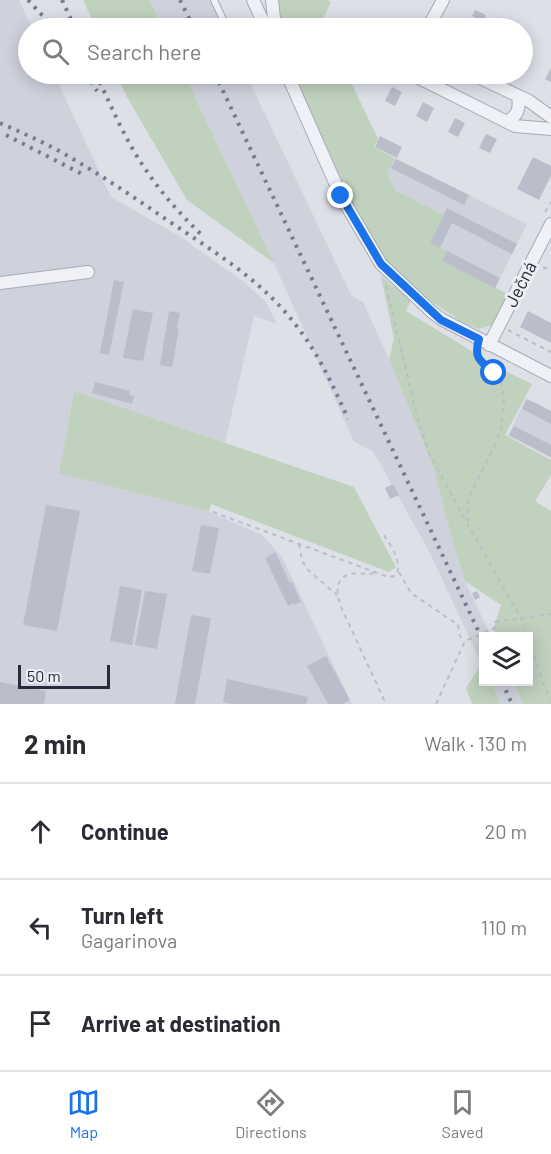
<!DOCTYPE html>
<meta charset="utf-8">
<style>
body{margin:0;font-family:Barlow,sans-serif;background:#f2f2f3;color:#2b2b33}
.controls{position:absolute;right:18px;bottom:18px;display:grid;overflow:hidden;border-radius:0px;box-shadow:0 3px 15px #0003}
.controls button{width:54px;height:54px;display:grid;place-items:center;padding:0;border:0;border-bottom:2px solid #e1e1e2;background:#fff;color:#2b2b33;font:30px sans-serif}
.scale{position:absolute;left:18px;bottom:15px;width:92px;box-sizing:border-box;padding-left:6px;border:3px solid #262c3e;border-top:0;font-size:16px;line-height:21px;white-space:nowrap;color:#262c3e;-webkit-text-stroke:4px #eceff5;paint-order:stroke}
.stop{position:absolute;width:18px;height:18px;margin:-14px;border:4px solid #1a73e8;border-radius:50%;background:#fff}
.stop.end{background:#1a73e8;border-color:#fff;box-shadow:0 2px 6px #0008}
.list{margin:0;padding:0;list-style:none}
h2{display:flex;justify-content:space-between;align-items:center;height:78px;margin:0;padding:0 24px;font-size:26px}
h2 small{font-size:20px;font-weight:400;color:#7c7c81}
.list li{display:grid;grid-template-columns:39px 1fr auto;gap:18px;align-items:center;box-sizing:border-box;height:96px;padding:0 24px;border-top:2px solid #e1e1e2}
.list b{display:block;font-size:22px;white-space:nowrap}
.list p{margin:0;font-size:20px;white-space:nowrap;color:#7c7c81}
.list em{font-size:20px;font-style:normal;color:#7c7c81}
.icon{flex:none;width:33px;height:33px;fill:none;stroke:currentColor;stroke-width:2;stroke-linecap:round;stroke-linejoin:round}
.map{position:relative;flex:none;width:551px;height:704px;overflow:hidden}
.search{position:absolute;background:#fff;box-shadow:0 3px 15px #0003;left:18px;right:18px;top:18px;height:66px;display:flex;align-items:center;gap:15px;box-sizing:border-box;padding:0 21px;border-radius:33px;color:#7c7c81;font-size:22px}
.sheet{height:366px;background:#fff}
nav{display:flex;justify-content:space-around;align-items:center;box-sizing:border-box;height:84px;border-top:2px solid #e1e1e2;background:#fff;font-size:16px;color:#7c7c81}
nav a{display:grid;justify-items:center;gap:3px}
nav .on{color:#1a73e8}
.map>svg:first-child{display:block}
</style>
<div class="map">
<svg width="551" height="704" viewBox="0 0 551 704">
<rect width="100%" height="100%" fill="#dde0e7"/>
<path fill="#cfd2dc" d="M0 0H19L32 28H28V74H54L111 197 181 237 244 282 266 302 277 324 254 316 225 443 74 391 59 472 203 509 262 535 282 557 352 704H0Z
M150 0H212L225 28H163Z
M184 74H246L351 295 363 302 389 359 433 467 454 546 465 581 491 636H484L483 667 430 553 373 451 354 442 274 263Z
M395 158 527 224 495 288 442 261 430 243 444 215 395 190 387 173Z
M526 398 551 411V458L508 436Z
M491 682H512L523 704H501Z"/>
<path fill="#c0d1be" d="M83 0H150L163 28H96Z
M279 0H327L331 2 322 21 326 28H282Z
M116 74H184L274 263 187 200 127 97Z
M293 74H347L378 139 374 147 395 158 387 173 395 190 444 215 430 243 447 251 442 261 508 294 492 325 479 329 462 322 428 299 385 261 354 207Z
M381 276 411 300 406 311 470 350 482 360 532 384 505 435 551 460V475L535 501 551 511V704H523L513 682H528V636H496L494 627 501 605 465 581 454 546 433 467 389 359 394 339Z
M74 391 354 487 396 567 389 572 211 504 209 511 59 473Z
M482 663 483 667 484 682H491L501 704H472L466 688Z"/>
<path fill="#babeca" d="M475 10 486 15 483 21 472 16Z
M458 19 469 24 466 28H453Z
M522 51 531 55 525 69 522 68Z
M551 68V82L545 79Z
M366 74H379L376 79Z
M392 87 402 92 395 106 385 101Z
M423 102 434 108 427 122 416 116Z
M455 118 465 123 458 137 448 132Z
M486 134 497 139 490 153 479 148Z
M380 136 402 147 397 158 375 147Z
M533 157 551 166V176L539 200 517 189Z
M396 159 469 195 464 205 391 168Z
M447 208 517 244 512 254 452 223 440 248 430 243Z
M447 251 500 278 495 288 442 261Z
M114 280 124 282 109 355 100 353Z
M133 309 153 313 143 361 123 358Z
M169 311 180 313 177 329H179L172 367 160 365Z
M528 311 551 323V343L520 327Z
M95 382 130 391 129 395 134 396 132 404 92 393Z
M527 399 551 411V424L522 409Z
M514 426 551 445V457L509 435Z
M393 484 399 495 390 499 385 488Z
M46 505 80 511 57 631 23 625Z
M201 525 219 528 210 574 192 571Z
M275 552 290 583 292 582 301 602 294 605 293 603 288 606 265 558Z
M120 586 142 590 132 645 110 641Z
M145 591 167 594 157 649 135 645Z
M477 591 480 597 475 600 472 593Z
M191 615 211 618 195 704H175Z
M326 656 350 700 343 704H328L307 666Z
M227 679 308 697 306 704H232L223 702Z
M0 682 46 691 44 704H0Z"/>
<g fill="none" stroke-linecap="round" stroke-linejoin="round">
<defs>
<path id="service" d="M214 0 227 28
M258 74 261 75 266 74"/>
<path id="minor" d="M253 0 266 28
M272 0 275 28
M428 28 443 0
M287 74 341 196 381 264 432 312 441 319 551 376
M411 74 515 126 551 129
M472 74 529 101 551 117
M507 122C518 115 520 109 518 96
M0 283 88 272
M489 345 551 224"/>
</defs>
<use href="#service" stroke="#a6aab4" stroke-width="8"/>
<use href="#minor" stroke="#a6aab4" stroke-width="14"/>
<path stroke="#bbbec6" stroke-width="2" stroke-dasharray="4.5 4.5" stroke-linecap="butt" d="M395 74 401 77
M545 212 551 202
M543 267 551 271
M386 286 417 416 429 453 468 525 521 618 528 636
M508 330 551 352
M213 512 388 577 395 576C404 563 391 547 384 535
M468 522 467 504 471 492 496 443 501 429 504 405 503 388 500 379 479 360 476 351
M299 544 302 561 309 571 337 595
M399 572 411 593 458 625 460 636 465 641
M374 573C366 575 357 572 350 574 333 579 337 595 341 607L386 704
M528 639 545 688 551 699
M436 704 465 641 495 628V622L551 614"/>
<use href="#service" stroke="#f0f1f6" stroke-width="6"/>
<use href="#minor" stroke="#f0f1f6" stroke-width="12"/>
<path stroke="#767d91" stroke-width="4" stroke-dasharray="3 6" stroke-linecap="butt" d="M28 0 54 28
M62 0 75 28
M180 0 194 28
M86 74 97 91
M96 74C106 95 115 116 126 137 146 175 173 208 204 237
M215 74 484 643
M0 123C25 134 50 145 73 159 109 180 142 203 176 226 219 255 263 282 295 324 318 353 333 385 348 419
M6 135 84 175
M502 682 512 704"/>
</g>
<g fill="none" stroke-linecap="round" stroke-linejoin="round">
<path stroke="#1a73e8" stroke-width="8" d="M341 196 381 264 441 320 479 339C473 359 481 361 494 373"/>
</g>
<g text-anchor="middle" dominant-baseline="central" stroke-width="6" stroke-linejoin="round" paint-order="stroke">
<g font-size="18" fill="#262c3e" stroke="#eceff5">
<text transform="translate(520 284) rotate(-63)">Ječná</text>
</g>
</g>
</svg>
<div class="controls">
<button><svg class="icon" aria-label="layers" viewBox="0 0 24 24"><path d="M12 4l9 5-9 5-9-5zM3 14l9 5 9-5"/></svg></button>
</div>
<div class="scale">50 m</div>
<div class="stop" style="left:494px;top:373px"></div>
<div class="stop end" style="left:341px;top:196px"></div>
<div class="search"><svg class="icon" aria-label="search" viewBox="0 0 24 24"><circle cx="10" cy="10" r="6"/><path d="M15 15l6 6"/></svg>Search here</div>
</div>
<section class="sheet">
<h2>2 min<small>Walk · 130 m</small></h2>
<ul class="list">
<li><svg class="icon" aria-label="ahead" viewBox="0 0 24 24"><path d="M12 20V5M6 11l6-6 6 6"/></svg><div><b>Continue</b></div><em>20 m</em></li>
<li><svg class="icon" aria-label="left" viewBox="0 0 24 24"><path d="M17 20v-9H6M10 6l-5 5 5 5"/></svg><div><b>Turn left</b><p>Gagarinova</p></div><em>110 m</em></li>
<li><svg class="icon" aria-label="arrive" viewBox="0 0 24 24"><path d="M6 21V4h12l-3 4 3 4H6"/></svg><div><b>Arrive at destination</b></div></li>
</ul>
</section>
<nav>
<a class="on"><svg class="icon" aria-label="map" viewBox="0 0 24 24"><path d="M3 6l6-2 6 2 6-2v14l-6 2-6-2-6 2zM9 4v14M15 6v14"/></svg>Map</a>
<a><svg class="icon" aria-label="directions" viewBox="0 0 24 24"><path d="M12 3l9 9-9 9-9-9zM9 14v-3h6M13 9l2 2-2 2"/></svg>Directions</a>
<a><svg class="icon" aria-label="saved" viewBox="0 0 24 24"><path d="M7 4h10v16l-5-4-5 4z"/></svg>Saved</a>
</nav>
